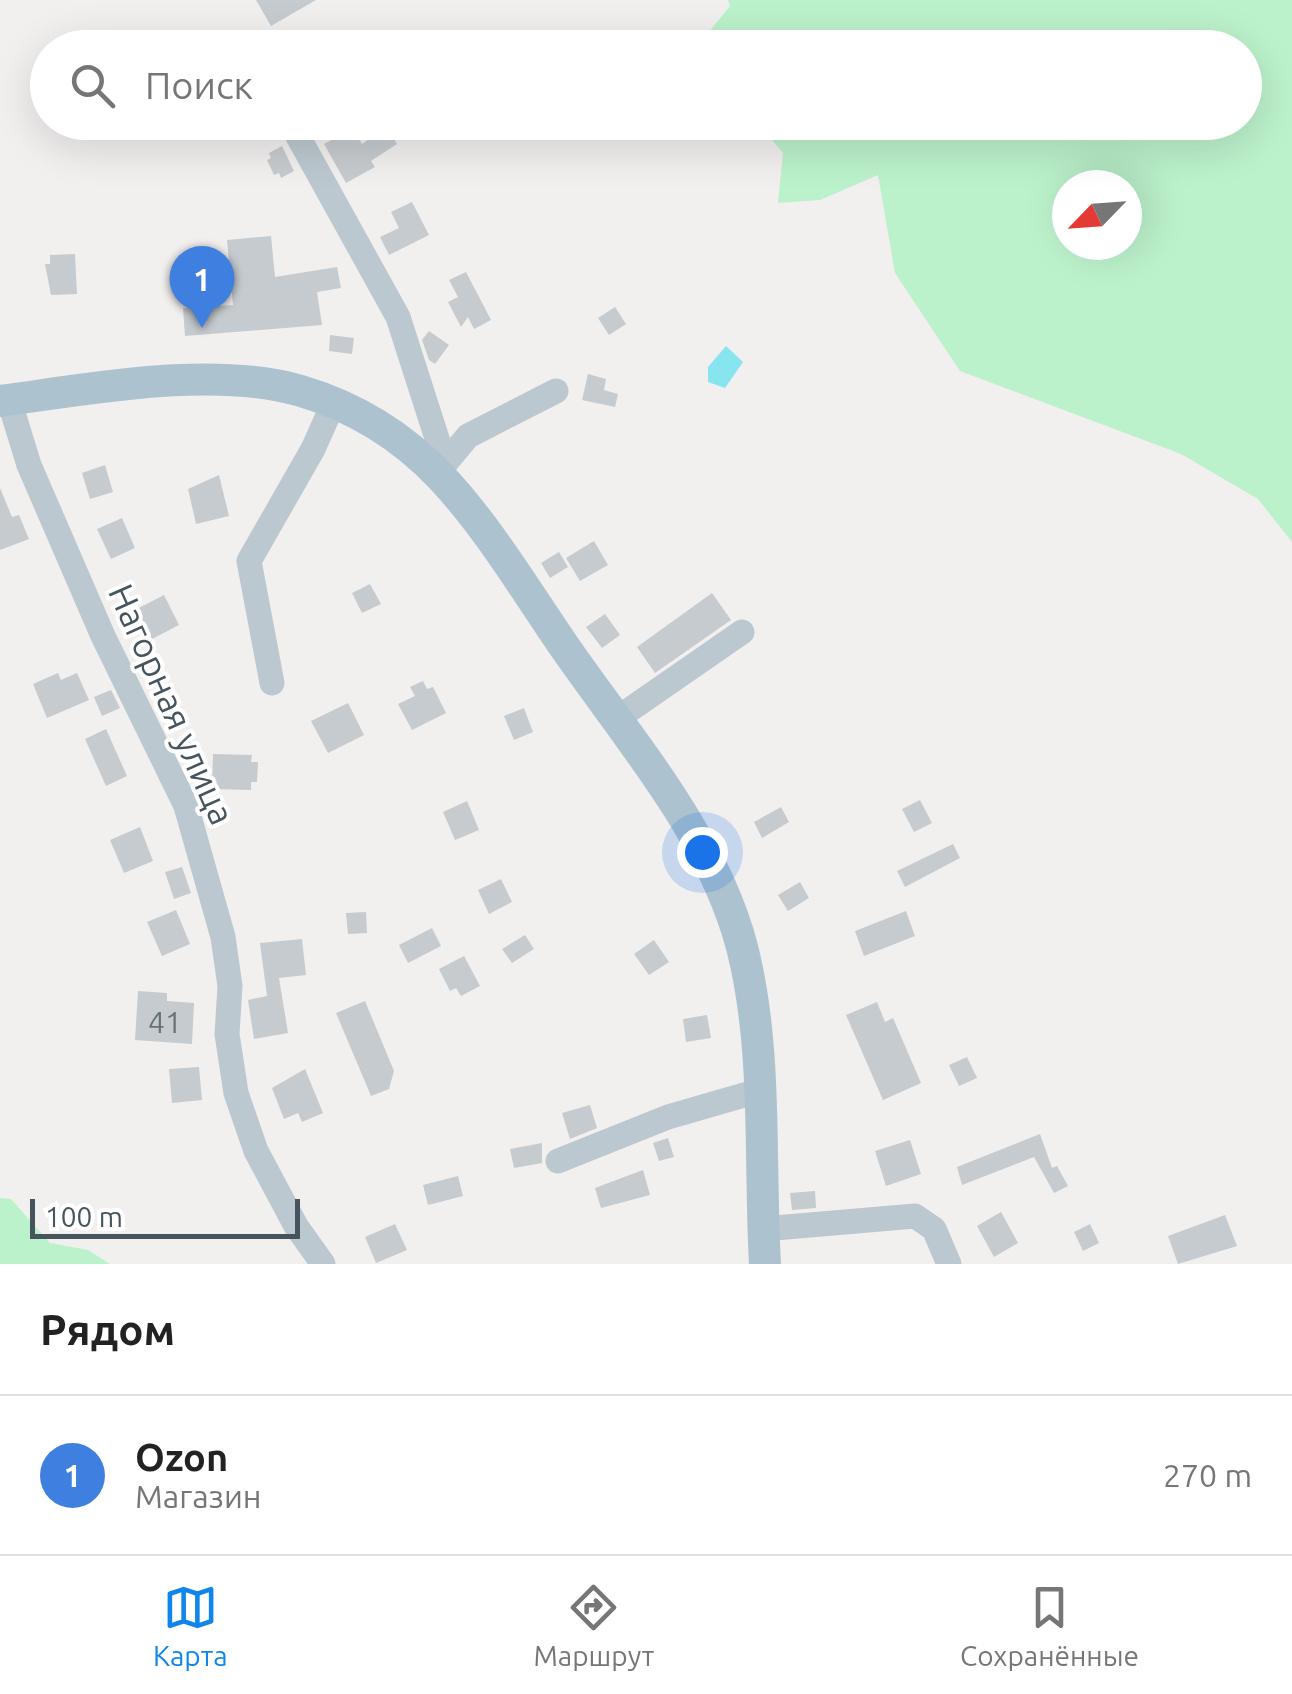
<!DOCTYPE html>
<html lang="ru">
<meta charset="utf-8">
<style>
body{margin:0;font-family:Ubuntu,sans-serif;background:#f2f2f2;color:#222}
.compass{position:absolute;left:1052px;top:170px;width:90px;height:90px;border-radius:50%;background:#fff;box-shadow:0 10px 40px #0002;rotate:245deg}
.scale{position:absolute;left:30px;bottom:25px;width:270px;box-sizing:border-box;padding-left:10px;border:5px solid #46555d;border-top:0;font-size:28px;line-height:35px;white-space:nowrap;color:#46555d;-webkit-text-stroke:8px #fff;paint-order:stroke}
.you{position:absolute;left:702px;top:852px;width:35px;height:35px;margin:-25px;border:8px solid #fff;border-radius:50%;background:#1a73e8;box-shadow:0 0 0 15px #1a73e833}
.badge{display:grid;place-items:center;width:65px;height:65px;border-radius:50%;background:#1186ea;color:#fff;font-size:32px;font-weight:700}
.pin{position:absolute;translate:-50% -82px;filter:drop-shadow(0 2px 5px #0008)}
.pin::after{content:'';position:absolute;top:52px;width:35px;height:30px;background:inherit;clip-path:polygon(0 0,100% 0,50% 100%)}
.list{margin:0;padding:0;list-style:none}
h2{display:flex;justify-content:space-between;align-items:center;height:130px;margin:0;padding:0 40px;font-size:42px}
h2 small{font-size:32px;font-weight:400;color:#767676}
.list li{display:grid;grid-template-columns:65px 1fr auto;gap:30px;align-items:center;box-sizing:border-box;height:160px;padding:0 40px;border-top:2px solid #e0e0e0}
.list b{display:block;font-size:38px;white-space:nowrap}
.list p{margin:0;font-size:32px;white-space:nowrap;color:#767676}
.list em{font-size:32px;font-style:normal;color:#767676}
.icon{flex:none;width:55px;height:55px;fill:none;stroke:currentColor;stroke-width:2;stroke-linecap:round;stroke-linejoin:round}
.map{position:relative;flex:none;width:1292px;height:1264px;overflow:hidden}
.search{position:absolute;background:#fff;box-shadow:0 10px 40px #0002;left:30px;right:30px;top:30px;height:110px;display:flex;align-items:center;gap:25px;box-sizing:border-box;padding:0 35px;border-radius:55px;color:#767676;font-size:38px}
.sheet{height:290px;background:#fff}
nav{display:flex;justify-content:space-around;align-items:center;box-sizing:border-box;height:140px;border-top:2px solid #e0e0e0;background:#fff;font-size:28px;color:#767676}
nav a{display:grid;justify-items:center;gap:5px}
nav .on{color:#1186ea}
.map>svg:first-child{display:block}
</style>
<div class="map">
<svg width="1292" height="1264" viewBox="0 0 1292 1264">
<rect width="100%" height="100%" fill="#f2efef"/>
<path fill="#bbf1cb" fill-rule="evenodd" d="M728 0H1292V542L1258 499 1181 454 960 371 895 273 878 175 820 200 778 203 783 153 758 123 1244 122V48L710 47 704 38 730 6ZM1127 185V245H1067V185Z
M0 1198 11 1199 50 1243 88 1250 110 1264H0Z"/>
<path fill="#87e5f0" d="M726 346 743 362 725 388 708 382V367Z"/>
<path fill="#c6cbcf" d="M256 0H316L271 26Z
M386 127 397 144 371 161 375 167 346 183 324 144 353 128 362 144Z
M282 146 294 171 281 178 279 173 274 175 267 160 271 158 269 153Z
M412 202 429 235 389 255 380 237 399 228 391 212Z
M271 236 275 277 337 267 341 288 317 292 322 325 185 336 183 308 233 305 227 240Z
M75 254 77 294 51 295 45 264H50V255Z
M466 272 491 320 474 329 468 317 461 327 448 302 458 297 449 280Z
M615 307 626 324 609 335 598 318Z
M429 331 449 345 435 364 429 360 422 340Z
M330 335 354 338 352 354 329 351Z
M588 374 606 379 604 390 618 394 615 407 582 400Z
M105 465 113 492 90 499 82 473Z
M219 475 229 516 196 524 188 489Z
M0 488 12 517 19 515 29 539 0 550Z
M122 518 135 548 111 559 97 529Z
M594 541 608 565 580 581 566 558Z
M559 552 568 567 550 578 541 563Z
M370 584 381 604 362 613 352 593Z
M712 593 731 620 655 673 637 647Z
M164 595 179 625 152 639 137 609Z
M605 614 620 635 602 648 586 627Z
M58 673 61 680 77 673 89 700 47 718 33 684Z
M423 681 427 689 433 687 446 713 412 730 398 704 415 696 410 687Z
M111 690 120 708 102 716 94 697Z
M348 703 364 735 328 753 311 721Z
M524 708 533 732 514 740 504 716Z
M106 729 127 776 106 786 85 739Z
M213 754 252 755 251 762H258L257 782H251V790L212 789Z
M920 800 932 823 914 832 902 809Z
M467 801 479 830 455 840 443 812Z
M781 807 789 822 762 838 754 822Z
M140 827 153 861 124 873 110 840Z
M953 844 960 858 905 887 897 871Z
M182 867 191 893 174 899 165 872Z
M501 879 512 902 489 914 478 890Z
M800 882 809 898 788 911 778 895Z
M176 910 190 944 162 956 147 922Z
M906 911 915 936 864 956 855 931Z
M366 912 367 933 348 934 346 913Z
M432 928 441 946 408 963 399 945Z
M525 935 534 949 512 963 502 949Z
M302 939 306 975 279 978 288 1033 254 1039 248 1000 267 996 260 943Z
M654 940 669 962 649 975 634 954Z
M464 956 480 986 461 996 456 988 450 991 439 969Z
M138 991 167 993V1001L194 1003 192 1044 135 1040Z
M365 1001 394 1071 389 1089 371 1096 336 1013Z
M877 1002 885 1022 893 1018 921 1083 883 1100 846 1015Z
M707 1015 711 1038 686 1042 683 1019Z
M967 1057 977 1078 959 1086 949 1065Z
M199 1067 202 1100 172 1103 169 1069Z
M305 1069 323 1113 302 1122 298 1113 284 1119 272 1088Z
M590 1105 597 1128 570 1139 562 1113Z
M1040 1134 1052 1168 1057 1166 1068 1186 1054 1193 1034 1157 962 1185 957 1167Z
M668 1138 674 1157 659 1161 653 1143Z
M910 1140 921 1174 886 1186 875 1151Z
M542 1143V1163L514 1168 510 1149Z
M643 1170 650 1195 601 1208 595 1188Z
M458 1176 463 1196 428 1205 423 1185Z
M815 1191 816 1208 792 1210 790 1193Z
M1001 1212 1018 1243 994 1257 977 1226Z
M1225 1215 1237 1246 1178 1264 1168 1236Z
M395 1224 407 1250 376 1263 365 1237Z
M1090 1224 1099 1243 1083 1251 1074 1232Z"/>
<g fill="none" stroke-linecap="round" stroke-linejoin="round">
<path stroke="#bcc8cf" stroke-width="25" d="M290 122 398 317 441 451 440 477
M9 400 29 465 103 636 186 806 223 937 230 986 227 1034 236 1093 256 1151 296 1226 323 1264
M443 466 468 436 556 391
M272 683 249 561 313 449 334 402
M615 720 742 632
M558 1161 668 1117 758 1091
M763 1229 915 1216 934 1229 949 1264"/>
<path stroke="#adc2cf" stroke-width="32" d="M0 401C90 389 213 365 301 391 355 407 402 436 441 477 489 528 526 591 566 649 630 741 713 836 742 947 768 1049 759 1160 765 1264"/>
</g>
<g text-anchor="middle" dominant-baseline="central" stroke-width="8" stroke-linejoin="round" paint-order="stroke">
<g font-size="30" fill="#66727a">
<text x="165" y="1022">41</text>
</g>
<g font-size="35" fill="#46555d" stroke="#fff">
<text transform="translate(172 704) rotate(66)">Нагорная улица</text>
</g>
</g>
</svg>
<svg class="compass" viewBox="-18 -18 36 36"><path d="M0-13l5 13h-10z" fill="#e53935"/><path d="M0 13l5-13h-10z" fill="#767676"/></svg>
<div class="scale">100 m</div>
<div class="you"></div>
<div class="pin badge" style="left:202px;top:328px;background:#3f7fe0">1</div>
<div class="search"><svg class="icon" aria-label="search" viewBox="0 0 24 24"><circle cx="10" cy="10" r="6"/><path d="M15 15l6 6"/></svg>Поиск</div>
</div>
<section class="sheet">
<h2>Рядом<small></small></h2>
<ul class="list">
<li><span class="badge" style="background:#3f7fe0">1</span><div><b>Ozon</b><p>Магазин</p></div><em>270 m</em></li>
</ul>
</section>
<nav>
<a class="on"><svg class="icon" aria-label="map" viewBox="0 0 24 24"><path d="M3 6l6-2 6 2 6-2v14l-6 2-6-2-6 2zM9 4v14M15 6v14"/></svg>Карта</a>
<a><svg class="icon" aria-label="directions" viewBox="0 0 24 24"><path d="M12 3l9 9-9 9-9-9zM9 14v-3h6M13 9l2 2-2 2"/></svg>Маршрут</a>
<a><svg class="icon" aria-label="saved" viewBox="0 0 24 24"><path d="M7 4h10v16l-5-4-5 4z"/></svg>Сохранённые</a>
</nav>
